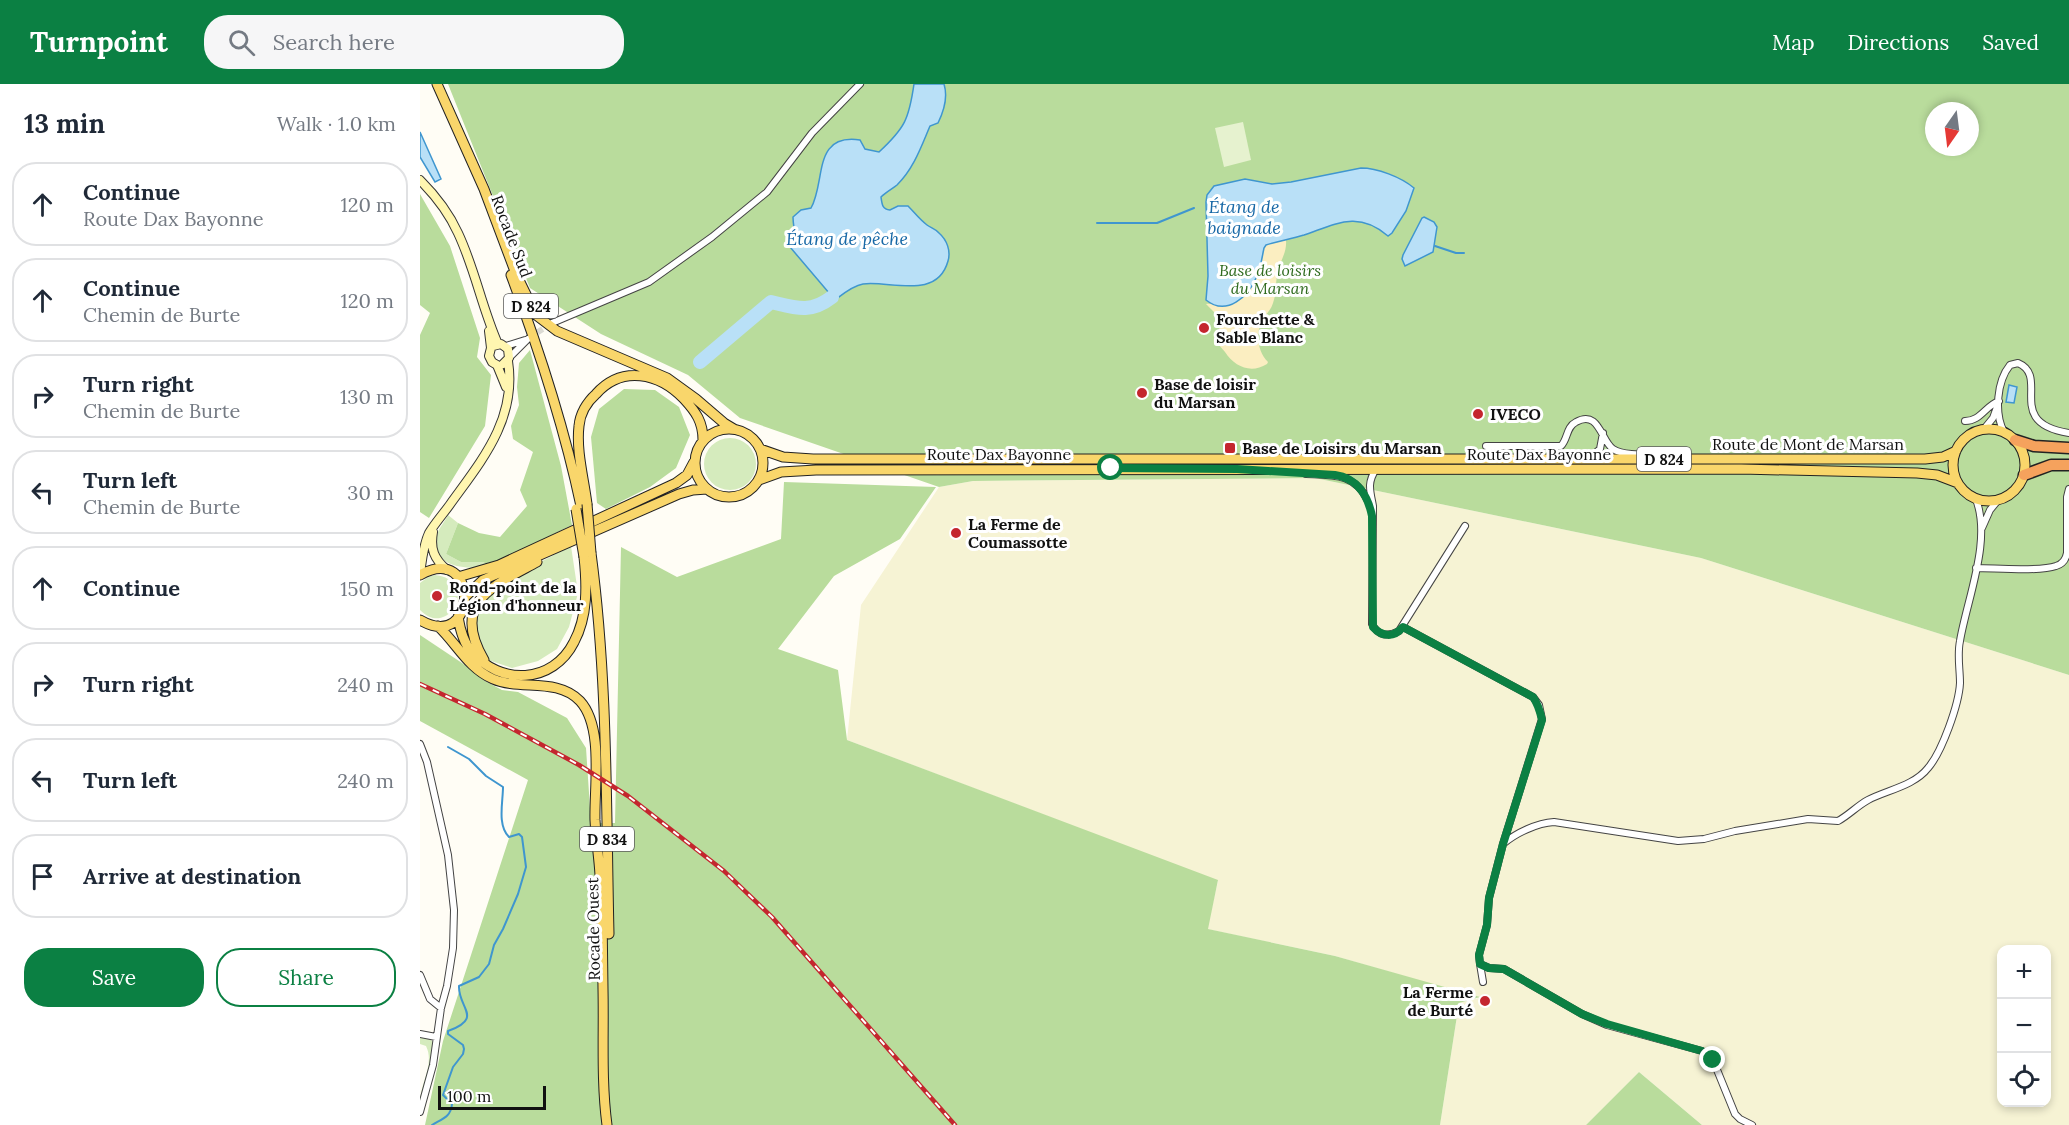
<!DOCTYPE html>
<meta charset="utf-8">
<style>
body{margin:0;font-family:Lora,serif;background:#f6f6f7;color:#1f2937}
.controls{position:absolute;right:18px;bottom:18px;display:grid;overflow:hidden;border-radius:12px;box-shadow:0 3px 9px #0003}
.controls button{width:54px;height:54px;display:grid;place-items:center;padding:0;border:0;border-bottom:2px solid #e0e1e3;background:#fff;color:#1f2937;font:30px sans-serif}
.compass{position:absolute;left:1505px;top:18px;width:54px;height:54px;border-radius:50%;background:#fff;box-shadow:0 3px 9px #0003;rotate:194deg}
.scale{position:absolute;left:18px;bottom:15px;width:108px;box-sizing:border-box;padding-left:6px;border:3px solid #111;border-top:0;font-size:16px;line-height:21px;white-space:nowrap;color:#111;-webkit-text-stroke:4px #fff;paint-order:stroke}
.stop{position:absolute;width:18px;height:18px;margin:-14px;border:4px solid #0b8043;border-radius:50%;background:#fff}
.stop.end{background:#0b8043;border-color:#fff;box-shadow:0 2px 6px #0008}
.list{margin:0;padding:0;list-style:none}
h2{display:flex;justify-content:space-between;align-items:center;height:78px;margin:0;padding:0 24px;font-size:26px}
h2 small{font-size:20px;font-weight:400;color:#747a83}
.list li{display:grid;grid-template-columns:39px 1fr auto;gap:18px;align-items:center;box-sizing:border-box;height:84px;margin:0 12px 12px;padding:0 12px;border:2px solid #e0e1e3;border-radius:24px}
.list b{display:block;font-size:22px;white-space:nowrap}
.list p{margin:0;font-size:20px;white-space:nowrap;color:#747a83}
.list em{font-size:20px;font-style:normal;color:#747a83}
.actions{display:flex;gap:12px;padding:18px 24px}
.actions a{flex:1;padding:14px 0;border:2px solid #0b8043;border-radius:24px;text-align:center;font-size:21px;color:#0b8043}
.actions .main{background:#0b8043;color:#fff}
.icon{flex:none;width:33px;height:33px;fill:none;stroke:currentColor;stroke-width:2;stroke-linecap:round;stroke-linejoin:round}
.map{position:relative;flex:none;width:1649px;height:1041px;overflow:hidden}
header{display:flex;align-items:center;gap:36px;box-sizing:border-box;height:84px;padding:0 30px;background:#0b8043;color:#fff}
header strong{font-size:28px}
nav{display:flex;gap:33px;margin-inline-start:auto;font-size:21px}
.search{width:420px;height:54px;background:#f6f6f7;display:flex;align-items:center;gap:15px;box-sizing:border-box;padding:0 21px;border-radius:24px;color:#747a83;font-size:22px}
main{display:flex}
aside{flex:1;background:#fff}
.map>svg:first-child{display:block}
</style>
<header>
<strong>Turnpoint</strong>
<div class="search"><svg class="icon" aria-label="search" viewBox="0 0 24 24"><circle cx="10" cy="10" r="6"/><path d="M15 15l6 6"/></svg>Search here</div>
<nav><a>Map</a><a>Directions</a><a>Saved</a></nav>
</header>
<main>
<aside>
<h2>13 min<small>Walk · 1.0 km</small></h2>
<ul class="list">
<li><svg class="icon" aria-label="ahead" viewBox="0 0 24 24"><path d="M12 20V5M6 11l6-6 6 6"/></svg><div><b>Continue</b><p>Route Dax Bayonne</p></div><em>120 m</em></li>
<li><svg class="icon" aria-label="ahead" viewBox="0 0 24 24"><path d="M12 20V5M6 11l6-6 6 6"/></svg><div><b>Continue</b><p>Chemin de Burte</p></div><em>120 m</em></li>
<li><svg class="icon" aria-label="right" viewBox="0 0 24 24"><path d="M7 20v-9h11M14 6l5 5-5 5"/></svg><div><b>Turn right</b><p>Chemin de Burte</p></div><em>130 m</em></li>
<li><svg class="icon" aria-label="left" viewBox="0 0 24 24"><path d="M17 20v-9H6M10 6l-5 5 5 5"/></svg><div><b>Turn left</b><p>Chemin de Burte</p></div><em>30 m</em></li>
<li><svg class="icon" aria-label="ahead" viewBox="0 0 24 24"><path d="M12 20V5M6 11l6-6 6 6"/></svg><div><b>Continue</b></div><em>150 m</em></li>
<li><svg class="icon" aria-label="right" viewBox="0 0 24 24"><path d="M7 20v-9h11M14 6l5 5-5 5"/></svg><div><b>Turn right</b></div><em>240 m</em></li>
<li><svg class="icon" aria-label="left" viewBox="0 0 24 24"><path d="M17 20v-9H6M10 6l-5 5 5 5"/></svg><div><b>Turn left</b></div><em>240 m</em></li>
<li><svg class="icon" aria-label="arrive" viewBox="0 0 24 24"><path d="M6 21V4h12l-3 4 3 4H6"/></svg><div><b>Arrive at destination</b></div></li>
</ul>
<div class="actions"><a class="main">Save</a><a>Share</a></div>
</aside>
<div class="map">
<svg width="1649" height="1041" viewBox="0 0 1649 1041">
<rect width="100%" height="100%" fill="#fffdf5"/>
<path fill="#f6f3d4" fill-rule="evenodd" d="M895 394 1281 474 1649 591V1041H1282L1219 988 1166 1041H1020L1039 919 1059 914 915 872 787 845 798 797 427 656 441 521 519 403 553 397ZM1582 866H1626V1018H1582Z"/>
<path fill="#d5ebbd" d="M284 380a26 26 0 1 1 52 0a26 26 0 1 1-52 0Z
M28 431 38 439 26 470 41 478H64L66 483C43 486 7 482 18 448 20 443 25 437 28 431Z
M151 462 158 509 149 543 137 565 118 577 92 584 68 576 54 559C54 552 54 543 55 536 63 505 125 476 151 462Z
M15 491C60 496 29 556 0 526V499L8 493Z
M0 953 10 955 13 958 12 974 0 1018C0 1000 15 980 6 962L0 960Z"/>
<path fill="#b9dc9c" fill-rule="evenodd" d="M28 0H1649V591L1281 474 895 394 553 397 519 403 320 334 268 291 181 250 110 204ZM1514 27H1550V63H1514Z
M0 110 30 162 60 254 57 273 71 291 65 342 9 434 0 428V251L10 229 0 221Z
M110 266 141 382 152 441 66 483 64 478H41L26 470 38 439 59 449 80 453 107 422 100 406 113 368 93 355 91 342 99 321 97 303 99 279Z
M204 305 235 306 259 323 270 351 256 384 230 403 186 425 177 419 171 353 179 325Z
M364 398 516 403 480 455 414 492 358 565 418 586 427 656 798 796 788 845 915 872 1060 913 1039 919 1020 1041H5L23 957 108 696 0 637V551L42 579 65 597 82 606 98 608 147 634 166 664 171 739H195L201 463 257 493 361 455Z
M1219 988 1282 1041H1166Z"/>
<path fill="#fbeec1" d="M866 156C867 168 861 175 858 187 855 198 857 208 853 219 851 226 847 229 843 235 835 248 837 267 848 278L847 280C831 290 815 283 805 268 802 264 798 261 797 256 795 248 803 241 804 234L795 229 786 220C793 219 801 223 809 221 833 215 840 185 844 164L846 161Z"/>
<path fill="#e6f2cf" d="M823 38 831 76 804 83 795 44Z"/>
<path fill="#b9e0f7" stroke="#3f96cf" stroke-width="1.5" d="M494 0H524C528 13 524 27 518 39L510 42C501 63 494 84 477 101 472 105 466 108 461 113 462 120 462 125 470 126L478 122H488C494 128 500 136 507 141 511 144 516 145 519 149 527 156 531 167 528 177 517 217 469 196 443 200 432 202 423 210 415 216L370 163 375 160C376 150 373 143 373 133L381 126 391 124C406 98 392 49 440 56L445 65 459 68C485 44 489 35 494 0Z
M0 48 21 95 15 98 0 73Z
M941 84C957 84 981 93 994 104L986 127 972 149 968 152C938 126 916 140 884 151 871 155 859 157 846 161L844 164C842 173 841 183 837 192 829 212 807 233 786 216L788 192 786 118 787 111 794 102 825 95 852 100 871 98Z
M1004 133 1014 138 1017 143 1013 168 985 182 982 175 983 171 1002 134Z
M1589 301 1597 303 1594 319 1586 318Z"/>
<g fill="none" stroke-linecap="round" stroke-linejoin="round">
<path stroke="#3f96cf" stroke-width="2" d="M677 139H737L774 124
M1015 162 1036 169H1044
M12 1041C22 1035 31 1033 32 1020L23 1011 33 983 43 970 44 965 43 961 28 950V947C64 934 38 924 39 902L59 893 69 880 74 861 83 845 98 810 106 783 102 753 99 750 89 753C77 741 83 718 83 703L66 692 49 675 28 663"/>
<path stroke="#b9e0f7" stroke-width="14" d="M280 278 351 218C376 224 390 230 412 213"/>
<path stroke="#dbdad3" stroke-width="6" stroke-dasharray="6 3" stroke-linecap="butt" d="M110 253 132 239"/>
<defs>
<path id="street" d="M132 239 229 198 292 153 347 108 392 49 440 0
M86 262 105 256
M89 274 108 255
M1545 337C1561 337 1565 322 1579 317
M1564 345 1573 334 1577 323
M1584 348C1574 329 1577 297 1590 281L1598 279C1631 293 1583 339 1649 349
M1066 362H1141C1148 355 1146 343 1156 338 1179 325 1181 357 1193 365 1204 373 1235 370 1249 371
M1168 375 1180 365 1183 349
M956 385C947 399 950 406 953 422L952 540C958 552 968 553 979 547L1045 442
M886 390C913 391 935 389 948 417
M1562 444 1570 426 1579 415
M1556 484C1575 484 1619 488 1636 482 1643 480 1646 475 1647 469V413L1649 405
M983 543 1113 613 1119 621 1122 635 1083 760 1069 814 1067 841 1059 871 1060 880 1069 884 1084 885 1162 930 1187 941 1282 967 1293 976 1315 1030 1320 1035 1332 1041
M0 660 7 678 28 771 34 826 33 864 27 902 21 924 13 981 0 1028
M1083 760C1096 749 1117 739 1134 738L1258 757 1284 755 1315 747 1388 735 1418 737C1429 731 1437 722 1448 716 1467 706 1494 702 1508 684 1522 668 1539 620 1540 599 1540 585 1537 571 1540 557 1547 515 1573 454 1555 413
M1060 880 1063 898
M0 891 10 915 21 924
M0 950 16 953"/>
<path id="secondary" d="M0 96C15 111 29 129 38 149 55 185 62 224 78 260
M69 247 71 264 69 272 72 278 77 281
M73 262 81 260 88 265 89 274 83 280
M77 281 86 303
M13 448C10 465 14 475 27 486
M0 490C2 476 3 462 9 449 15 439 24 429 31 419 62 376 97 335 88 277"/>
<path id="primary" d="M17 0 64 105 96 190 116 231 137 247 247 294 276 315 304 339 314 345
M91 191C120 268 144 342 161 422
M275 379a34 34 0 1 1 68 0a34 34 0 1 1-68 0Z
M1533 381a36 36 0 1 1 72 0a36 36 0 1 1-72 0Z
M340 365 363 373 393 375H1505L1523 373 1536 367
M339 396 361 388 396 386 1321 385 1497 389 1517 391 1538 399
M167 420C164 395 156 367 159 342 160 330 167 318 176 310 202 281 239 289 264 315 276 328 283 338 283 356
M171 469C188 596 186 723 189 850
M0 491C60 457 59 570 0 536
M38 493 79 481 256 399 267 391 274 378
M46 512 63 496 259 410 273 406 287 405
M38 533C40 545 43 558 51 567 80 602 133 600 154 558 168 532 167 501 164 473
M18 542C37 560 48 584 73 595 100 607 137 593 160 617 184 643 174 703 175 736 176 755 179 773 180 791 182 829 183 867 183 905 184 949 181 996 187 1041
M64 576C30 518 73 502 117 478"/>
<path id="highway" d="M1595 356 1614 362 1649 364
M1604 391 1631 381H1649"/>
</defs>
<use href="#street" stroke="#444" stroke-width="8"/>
<use href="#secondary" stroke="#333" stroke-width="10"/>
<use href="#primary" stroke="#222" stroke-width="11"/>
<use href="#highway" stroke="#222" stroke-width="13"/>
<use href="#street" stroke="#fff" stroke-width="6"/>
<use href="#secondary" stroke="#fff6b0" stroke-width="8"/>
<use href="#primary" stroke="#f9d66b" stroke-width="9"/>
<use href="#highway" stroke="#f5a25d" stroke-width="10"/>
<defs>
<path id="rail" d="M0 600 65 630 159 681 208 712 304 787 352 833 535 1041"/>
</defs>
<use href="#rail" stroke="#c4262e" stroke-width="4.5"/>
<use href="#rail" stroke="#fff" stroke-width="2" stroke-dasharray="7" stroke-linecap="butt"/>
<defs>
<path id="primary-bridge" d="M167 420 171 469
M156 425 164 473"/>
</defs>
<use href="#primary-bridge" stroke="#222" stroke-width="11" stroke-linecap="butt"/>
<use href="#primary-bridge" stroke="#f9d66b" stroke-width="9"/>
</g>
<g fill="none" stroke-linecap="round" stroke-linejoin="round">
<path stroke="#0b8043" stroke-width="8" d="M691 384 817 385 915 391C937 394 948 412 952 432L953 543C962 553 974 554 983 543L1113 613C1118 620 1120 627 1122 636L1083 760 1069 814 1067 841 1059 871 1060 880 1069 884 1084 885 1162 930 1187 940 1282 967 1293 976"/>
</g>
<g fill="#c4262e" stroke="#fff" stroke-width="2">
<circle cx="784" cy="244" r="6"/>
<circle cx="722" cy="309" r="6"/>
<circle cx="1058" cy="330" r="6"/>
<rect x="804" y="358" width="12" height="12" rx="3"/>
<circle cx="536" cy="449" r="6"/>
<circle cx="17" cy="512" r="6"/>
<circle cx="1065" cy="917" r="6"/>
</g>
<g text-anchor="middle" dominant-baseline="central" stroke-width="6" stroke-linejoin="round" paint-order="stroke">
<g fill="#fff" stroke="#585858" stroke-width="1.5">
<rect x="84" y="210" width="54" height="24" rx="4.5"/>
<rect x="1217" y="363" width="54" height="24" rx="4.5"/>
<rect x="160" y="743" width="54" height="24" rx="4.5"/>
</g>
<g font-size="15" font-weight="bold" fill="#111">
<text x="111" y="222">D 824</text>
<text x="1244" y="375">D 824</text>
<text x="187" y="755">D 834</text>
</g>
<g font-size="16" fill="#111" stroke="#fff">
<text transform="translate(92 152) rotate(69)">Rocade Sud</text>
<text x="1388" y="360">Route de Mont de Marsan</text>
<text x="579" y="370">Route Dax Bayonne</text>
<text x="1119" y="370">Route Dax Bayonne</text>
<text transform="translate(173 845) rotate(-91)">Rocade Ouest</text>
</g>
<g font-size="16" font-style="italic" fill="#2f6b1f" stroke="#fff">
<text x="850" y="186">Base de loisirs<tspan x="850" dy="18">du Marsan</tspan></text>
</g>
<g font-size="16" font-weight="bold" fill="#111" stroke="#fff" text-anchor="start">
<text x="796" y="235">Fourchette &amp;<tspan x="796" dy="18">Sable Blanc</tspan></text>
<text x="734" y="300">Base de loisir<tspan x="734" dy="18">du Marsan</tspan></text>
<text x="1070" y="330">IVECO</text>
<text x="822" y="364">Base de Loisirs du Marsan</text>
<text x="548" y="440">La Ferme de<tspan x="548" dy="18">Coumassotte</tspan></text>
<text x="29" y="503">Rond-point de la<tspan x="29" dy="18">Légion d'honneur</tspan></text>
<text x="1053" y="908" text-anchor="end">La Ferme<tspan x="1053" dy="18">de Burté</tspan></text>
</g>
<g font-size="18" font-style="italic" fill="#1768a6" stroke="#fff">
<text x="824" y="122">Étang de<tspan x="824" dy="21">baignade</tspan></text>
<text x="427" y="154">Étang de pêche</text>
</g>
</g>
</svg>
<div class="controls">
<button>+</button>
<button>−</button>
<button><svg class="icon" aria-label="locate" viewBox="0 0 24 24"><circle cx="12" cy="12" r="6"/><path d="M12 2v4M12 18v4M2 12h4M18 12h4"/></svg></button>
</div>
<svg class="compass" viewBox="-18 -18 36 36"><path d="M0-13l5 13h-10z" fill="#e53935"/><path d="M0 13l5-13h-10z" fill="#747a83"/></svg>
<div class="scale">100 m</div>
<div class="stop" style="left:691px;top:384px"></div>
<div class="stop end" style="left:1293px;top:976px"></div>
</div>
</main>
